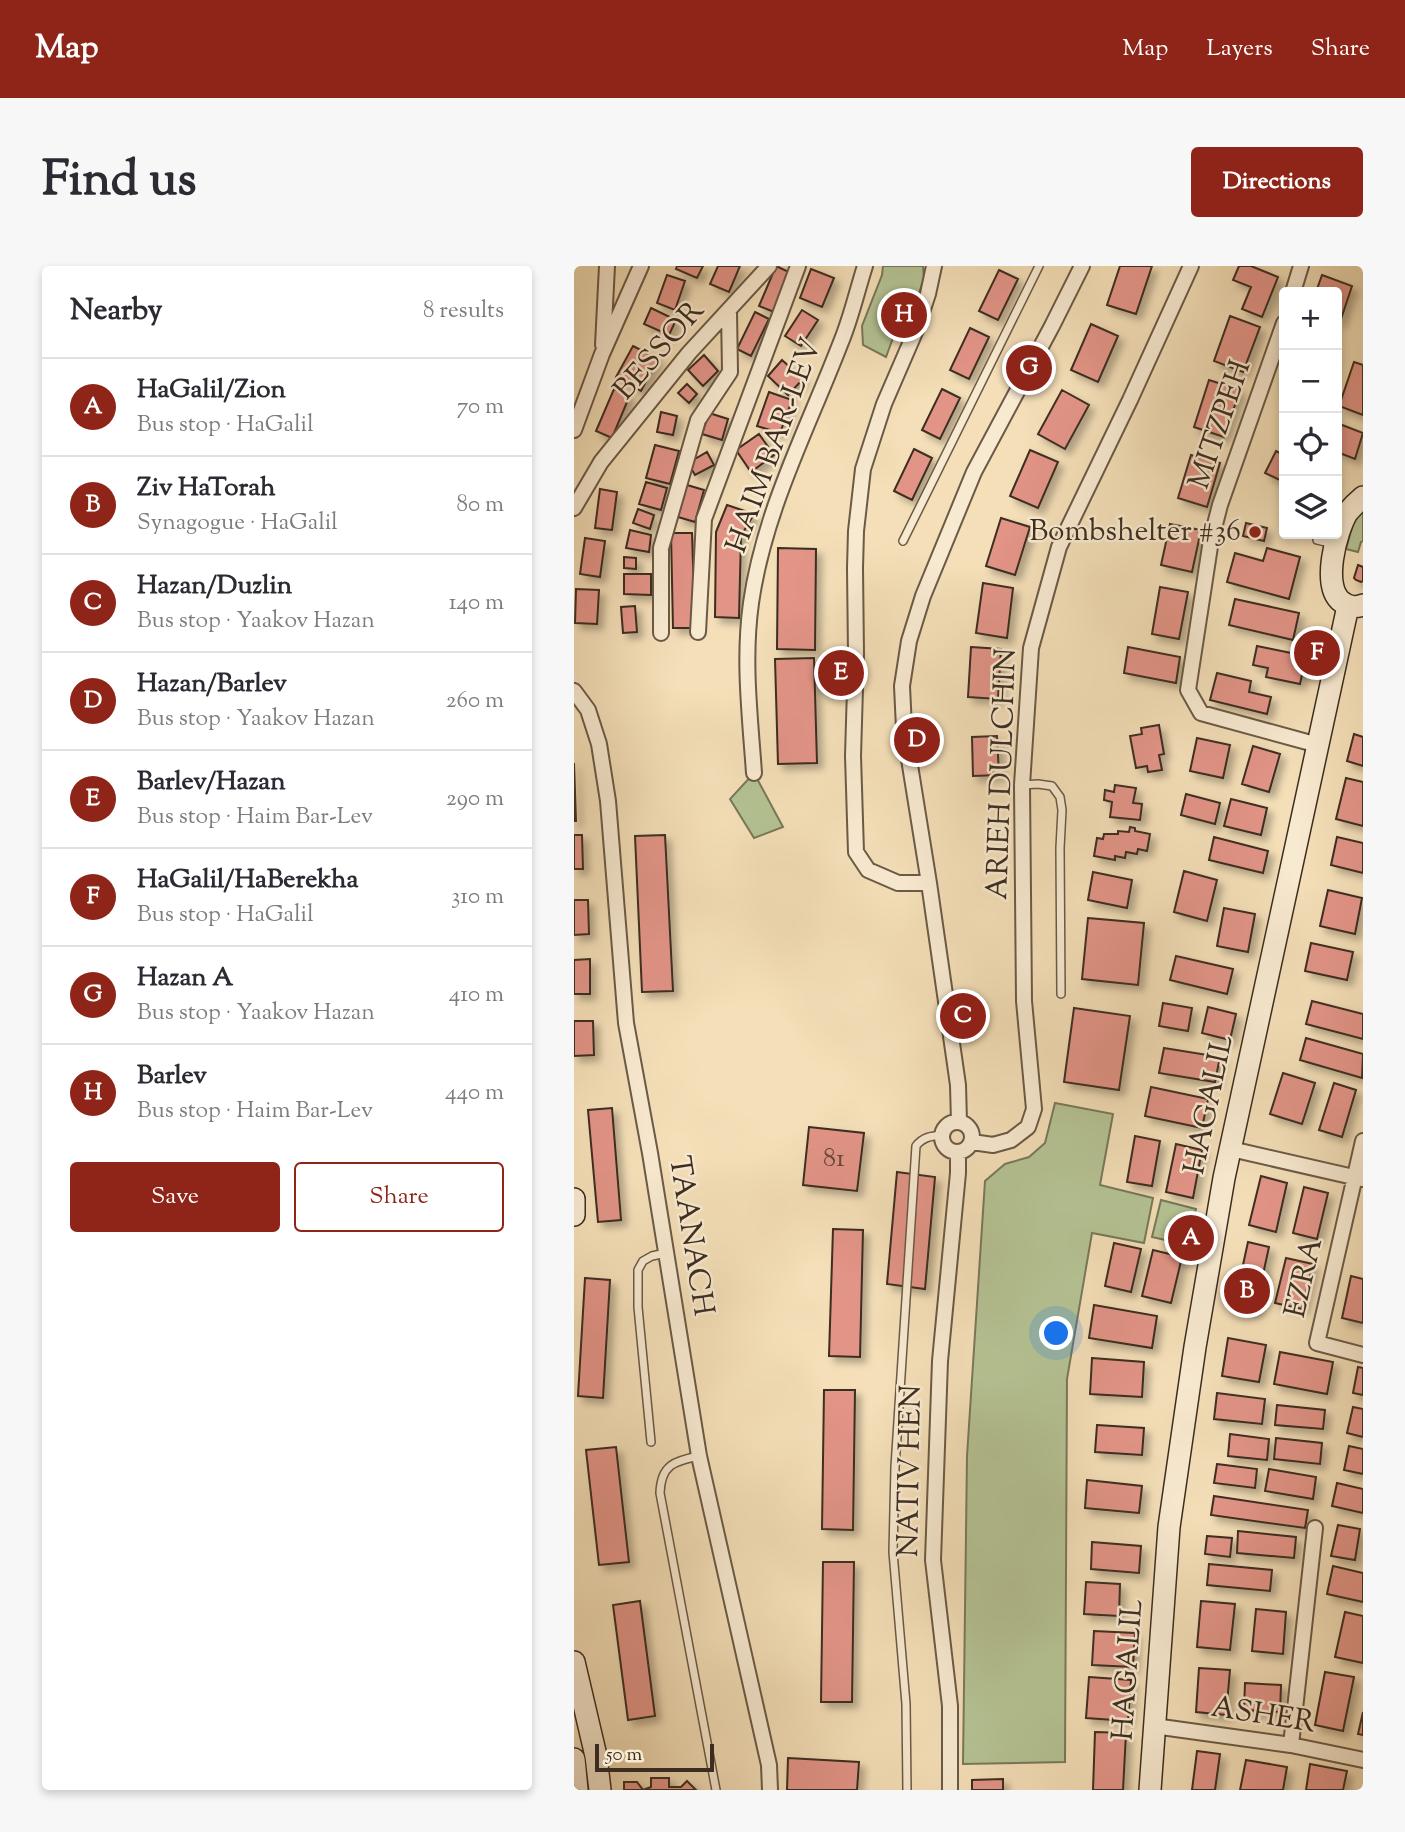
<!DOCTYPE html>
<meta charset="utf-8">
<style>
body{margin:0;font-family:"Sorts Mill Goudy",serif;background:#f7f7f7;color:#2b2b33}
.controls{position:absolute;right:21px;top:21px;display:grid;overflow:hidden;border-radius:7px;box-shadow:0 4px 10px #0003}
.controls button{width:63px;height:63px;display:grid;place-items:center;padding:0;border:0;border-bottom:2px solid #e1e1e2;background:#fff;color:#2b2b33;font:35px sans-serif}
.scale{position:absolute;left:21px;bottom:18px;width:119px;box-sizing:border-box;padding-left:7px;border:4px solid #3d2d20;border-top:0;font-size:19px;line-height:24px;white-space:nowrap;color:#3d2d20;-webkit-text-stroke:5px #f8ead1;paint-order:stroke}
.you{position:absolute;left:483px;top:1068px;width:24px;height:24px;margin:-18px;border:5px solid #fff;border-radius:50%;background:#1a73e8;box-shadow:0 0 0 10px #1a73e833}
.badge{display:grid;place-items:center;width:46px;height:46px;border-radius:50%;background:#8f2418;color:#fff;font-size:23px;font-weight:700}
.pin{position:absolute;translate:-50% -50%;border:4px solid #fff;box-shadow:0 2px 7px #0006}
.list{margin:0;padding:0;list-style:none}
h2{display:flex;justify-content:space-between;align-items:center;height:91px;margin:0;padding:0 28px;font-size:30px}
h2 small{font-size:23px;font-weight:400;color:#7c7c81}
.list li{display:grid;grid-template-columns:46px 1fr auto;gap:21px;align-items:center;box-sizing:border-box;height:98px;padding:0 28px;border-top:2px solid #e1e1e2}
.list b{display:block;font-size:26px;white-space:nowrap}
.list p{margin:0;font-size:23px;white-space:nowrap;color:#7c7c81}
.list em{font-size:23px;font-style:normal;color:#7c7c81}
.actions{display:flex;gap:14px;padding:21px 28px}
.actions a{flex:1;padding:16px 0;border:2px solid #8f2418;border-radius:7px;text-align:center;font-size:24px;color:#8f2418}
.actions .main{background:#8f2418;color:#fff}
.icon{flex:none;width:38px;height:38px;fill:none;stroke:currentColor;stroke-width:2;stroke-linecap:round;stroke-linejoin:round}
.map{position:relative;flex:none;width:789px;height:1524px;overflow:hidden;border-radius:7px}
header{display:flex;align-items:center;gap:42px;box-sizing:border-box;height:98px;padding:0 35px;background:#8f2418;color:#fff}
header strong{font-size:33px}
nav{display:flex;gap:38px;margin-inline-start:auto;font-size:24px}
.intro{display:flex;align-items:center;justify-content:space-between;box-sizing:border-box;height:168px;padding:0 42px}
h1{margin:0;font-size:49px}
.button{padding:18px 32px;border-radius:7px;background:#8f2418;color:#fff;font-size:24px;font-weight:700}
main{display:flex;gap:42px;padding:0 42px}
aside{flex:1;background:#fff;border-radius:7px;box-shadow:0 4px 10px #0003}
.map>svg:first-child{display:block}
</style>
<header>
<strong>Map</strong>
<nav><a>Map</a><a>Layers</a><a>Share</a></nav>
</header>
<div class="intro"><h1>Find us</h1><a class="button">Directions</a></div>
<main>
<aside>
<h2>Nearby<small>8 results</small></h2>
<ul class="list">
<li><span class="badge">A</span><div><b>HaGalil/Zion</b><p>Bus stop · HaGalil</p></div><em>70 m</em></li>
<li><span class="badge">B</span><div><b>Ziv HaTorah</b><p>Synagogue · HaGalil</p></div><em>80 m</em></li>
<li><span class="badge">C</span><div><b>Hazan/Duzlin</b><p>Bus stop · Yaakov Hazan</p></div><em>140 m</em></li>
<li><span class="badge">D</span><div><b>Hazan/Barlev</b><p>Bus stop · Yaakov Hazan</p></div><em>260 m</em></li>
<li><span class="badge">E</span><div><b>Barlev/Hazan</b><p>Bus stop · Haim Bar-Lev</p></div><em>290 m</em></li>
<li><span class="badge">F</span><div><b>HaGalil/HaBerekha</b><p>Bus stop · HaGalil</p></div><em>310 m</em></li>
<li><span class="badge">G</span><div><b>Hazan A</b><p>Bus stop · Yaakov Hazan</p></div><em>410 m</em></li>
<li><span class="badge">H</span><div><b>Barlev</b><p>Bus stop · Haim Bar-Lev</p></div><em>440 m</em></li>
</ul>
<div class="actions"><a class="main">Save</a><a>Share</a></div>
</aside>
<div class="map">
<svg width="789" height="1524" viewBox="0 0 789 1524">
<defs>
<filter id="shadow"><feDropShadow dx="5.5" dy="5.5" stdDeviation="3.5" flood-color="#0004"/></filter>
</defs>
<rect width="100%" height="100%" fill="#f4dfb8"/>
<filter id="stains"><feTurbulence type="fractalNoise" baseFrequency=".00286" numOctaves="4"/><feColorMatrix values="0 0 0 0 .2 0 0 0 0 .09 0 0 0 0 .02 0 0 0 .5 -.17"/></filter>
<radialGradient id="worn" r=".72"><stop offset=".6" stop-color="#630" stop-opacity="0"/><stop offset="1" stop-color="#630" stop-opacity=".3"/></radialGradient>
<path fill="#b5c394" stroke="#79785a" stroke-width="2" d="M309 0H349L350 12 339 45 330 42 312 91 289 79 288 60 308 9Z
M789 244V275L787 276 784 286 772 283 780 254Z
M180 507 209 561 180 572 156 533Z
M481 837 539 848 526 919 579 932 570 977 518 967 493 1113 491 1496 389 1498 393 1190 411 915 431 898 455 891 471 877Z
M587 934 622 943 613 979 578 971Z"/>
<path fill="#e29487" stroke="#3d2d20" stroke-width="2" filter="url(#shadow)" d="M103 0H129L123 12 102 3Z
M144 0H166L155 26 136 18Z
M202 0 217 7 200 46 185 40Z
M546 0H578L562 48 533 39Z
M665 0H677L704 11 688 51 668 43 677 21 659 14Z
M237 3 260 12 248 41 226 32Z
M425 4 444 13 424 54 405 45Z
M93 9 111 15 101 44 83 37Z
M748 9 778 20 766 56 763 55V26H742Z
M77 42 102 54 95 69 70 58Z
M228 44 244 54 227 80 211 70Z
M181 46 195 53 177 90 163 83Z
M656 50 686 61 669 106 640 95Z
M517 58 544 70 524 116 497 104Z
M396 62 415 71 395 113 376 104Z
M59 80 84 93 67 125 42 111Z
M130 89 144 105 129 120 114 104Z
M208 94 229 113 214 129 194 110Z
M780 96 789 99V149L765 140Z
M635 114 666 124 650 171 620 161Z
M113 118 123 128 115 137 104 127Z
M40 123 56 129 38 172 22 165Z
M368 123 386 132 366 173 348 164Z
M488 124 515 139 491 183 464 168Z
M195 126 218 134 206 167 183 160Z
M87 146 103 150 99 169 83 166Z
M135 147 154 153 148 174 128 168Z
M763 157 789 167 781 193 763 186Z
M185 168 200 189 177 206 162 184Z
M81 179 105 185 96 218 72 212Z
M340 183 358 192 338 234 320 225Z
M456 184 484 196 464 242 436 230Z
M702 185 710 189V216L691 207Z
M133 186 140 199 121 209 114 197Z
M617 189 646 197 633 241 604 232Z
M72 216 93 222 87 244 65 238Z
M113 219 130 224 121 256 104 251Z
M26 223 43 226 38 264 21 262Z
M153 239 180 248 167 270 165 352 141 351 142 266Z
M64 243 80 249 76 263 59 257Z
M427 252 456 261 441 309 412 300Z
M672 257 693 262 690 275 669 270Z
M596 258 627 264 618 306 587 299Z
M56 264 77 269 75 286 52 282Z
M97 267H118L121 362H99Z
M11 272 31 275 26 311 6 308Z
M204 282 242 283 241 384 203 383Z
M693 282 726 291 715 333 653 316 661 287 689 295Z
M50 291 62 292V303L50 302Z
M784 299 789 301V315L787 316 782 314 780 312Z
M50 308H77V329L50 328Z
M409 317 439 322 433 372 402 367Z
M586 321 614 326 605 373 578 368Z
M2 323 25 324 23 358 1 357Z
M661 333 725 347 719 374 655 359Z
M61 340 63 366 49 367 47 341Z
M683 380 732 390 726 418 692 411 694 402 679 399Z
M397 381 427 383 424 433 394 431Z
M554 381 606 391 602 417 550 407Z
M240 392 243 497 204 498 201 393Z
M643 407 677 415 675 426 697 431 693 448 636 434Z
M585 459 590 488 585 489 588 504 574 506 573 500 562 502 556 470 568 468 567 462Z
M780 468 789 471V500L773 495Z
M423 470 425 509 399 510 398 471Z
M623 472 656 479 649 512 616 505Z
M679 480 706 488 695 526 668 518Z
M0 497 2 555H0Z
M772 512 789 516V560L762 553Z
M541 519 562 522 559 537 568 538 566 554 536 551 538 536 530 534 531 524 540 526Z
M612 528 646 537 641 558 607 549Z
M657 533 693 542 687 569 650 560Z
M556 561 561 562V565L576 568 573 585 564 583 563 588 552 586 551 592 541 590V594L520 590 523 572 529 573 530 568H544V565L555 566Z
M0 569H8L9 603H0Z
M91 569 99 725 68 726 61 570Z
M640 571 694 585 689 607 635 594Z
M763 571 789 577V607L757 599Z
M610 605 643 614 633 655 600 646Z
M519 606 558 614 553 642 514 634Z
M754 624 788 632 781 668 746 660Z
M0 634H14L15 668 0 669Z
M650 642 681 648 674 686 643 680Z
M514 652 570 657 564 719 508 713Z
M737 677 779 686 773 714 731 705Z
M602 690 659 703 653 728 596 714Z
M16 693V728H0V694Z
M738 735 789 748V773L732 758Z
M589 737 618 742 614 765 585 760Z
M634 741 662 748 656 774 628 767Z
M500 742 556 750 545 824 490 816Z
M0 755H19L20 789 0 790Z
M732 772 789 788 788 812 726 794Z
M590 782 646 791 641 816 585 807Z
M709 807 741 817 728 858 696 848Z
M760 817 782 824 768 871 745 864Z
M577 821 634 833 628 862 571 850Z
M38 842 47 954 24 956 14 844Z
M235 861 290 867 283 925 229 919Z
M561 870 586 875 578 920 553 916Z
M602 878 628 884 619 932 592 926Z
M323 906 361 911 351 1023 313 1018Z
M687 910 713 917 702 966 675 959Z
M730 921 754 927 743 973 719 967Z
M259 963 289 964 286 1091 255 1090Z
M674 976 695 981 681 1045 660 1040Z
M540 977 567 983 557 1026 531 1020Z
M579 984 608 991 597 1037 568 1030Z
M712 992 739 998 728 1043 701 1037Z
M777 1010 789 1013V1057L768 1052Z
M11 1012 36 1014 29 1132 4 1130Z
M520 1039 583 1050 578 1082 515 1072Z
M654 1072 692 1079 685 1116 648 1110Z
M706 1086 759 1096 753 1128 700 1118Z
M518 1092 570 1096 568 1131 516 1128Z
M784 1101 789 1102V1129L779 1127Z
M250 1124H281L279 1264 248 1263Z
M643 1127 691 1133 688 1158 640 1153Z
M703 1139 751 1144 749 1163 701 1159Z
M779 1141 789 1143V1171L773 1167Z
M523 1159 570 1162 568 1189 521 1186Z
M656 1168 695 1173 693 1194 654 1190Z
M702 1172 748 1177 746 1198 700 1193Z
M775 1180 789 1183V1208L770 1204Z
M42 1181 55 1296 25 1299 12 1184Z
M643 1198 683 1203 681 1222 640 1217Z
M695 1203 742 1211 739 1233 691 1225Z
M513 1214 568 1220 565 1247 511 1242Z
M763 1217 789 1223V1247L758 1240Z
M640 1230 734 1244 731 1262 637 1249Z
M764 1259 786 1263 781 1294 757 1290Z
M664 1265 722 1271 720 1292 663 1287Z
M633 1270 658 1272 656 1291 631 1288Z
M518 1276 567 1280 565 1307 517 1303Z
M249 1296H280L278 1436H247Z
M635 1298 698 1304 696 1325 633 1319Z
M759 1300 789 1307V1336L753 1328Z
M512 1316 546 1318 545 1350 510 1348Z
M66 1335 81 1450 54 1454 39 1339Z
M627 1335 661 1338 656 1384 623 1381Z
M682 1343 712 1346 709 1388 678 1385Z
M771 1346 789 1350V1397L761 1391Z
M520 1365 561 1367 559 1401 518 1399Z
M625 1402 656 1404 652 1449 622 1446Z
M751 1406 780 1411 769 1465 741 1459Z
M515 1411 557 1414 554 1455 512 1452Z
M671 1417 707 1419 706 1446 670 1444Z
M789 1446V1469L784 1468Z
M521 1466 552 1467 549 1524H519Z
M623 1485 646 1488 641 1524H618Z
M214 1492 285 1496 283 1524H213Z
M672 1494 713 1501 709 1524H666Z
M736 1498 773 1505 769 1524H732Z
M77 1512H95V1521H107L113 1515 122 1524H69L77 1521Z
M429 1513V1524H398V1514Z
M50 1516H63L69 1524H50Z"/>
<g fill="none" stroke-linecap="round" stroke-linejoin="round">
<defs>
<path id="lane" d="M743 274 760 278
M329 275 465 0
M448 519 464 518 478 520 486 531 488 544 486 582 487 728
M77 1176 64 1041V1004L69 995 78 990 92 987
M125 1190C100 1195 87 1199 86 1227L142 1524
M333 1524 332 1438 319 1286 321 1201 342 880C349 871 357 870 368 869"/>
<path id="street" d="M719 26 727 0
M710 57 646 239 637 274 614 424 627 447 744 479
M29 79 33 0
M0 164 28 88 67 0
M0 242 27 196 115 87 195 0
M124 366 130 253 224 0
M87 367V282L124 154 156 106 155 45
M0 425 14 444 25 478 34 535 52 757 76 887 125 1190 195 1499 196 1524
M180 507C176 450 169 394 177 337 190 245 234 162 267 76 277 52 283 25 291 0
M355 617H324L294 604 282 586 279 490 282 388 281 302 282 265 289 203 310 138 342 64 354 28 360 0
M368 871a15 15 0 1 1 30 0a15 15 0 1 1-30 0Z
M385 856 384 819 355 617 330 462 328 420 335 375 349 330 400 206 478 60 508 0
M789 875 743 1077 789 1089
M398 876 419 879 437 874 454 861 460 843 450 735 448 519 457 382 485 281 556 134 617 0
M657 883 788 913
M580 1460 717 1479 789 1494
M717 1479 741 1262
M376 1524V1440L359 1294 366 1095 384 907V886"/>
<path id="secondary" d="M789 231C783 236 778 241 773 247 762 266 747 321 768 336 775 341 781 342 789 339
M0 933V949
M0 1396 22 1490 26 1524
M0 1493 3 1524
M576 1524 595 1261 621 1081 650 912 774 340"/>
</defs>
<use href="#lane" stroke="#6b5a46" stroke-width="10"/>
<use href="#street" stroke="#6b5a46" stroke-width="18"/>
<use href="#secondary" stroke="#3d2d20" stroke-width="24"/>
<use href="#lane" stroke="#f8ead1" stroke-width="7"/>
<use href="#street" stroke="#f8ead1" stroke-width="14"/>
<use href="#secondary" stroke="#f8ead1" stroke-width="21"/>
</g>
<circle fill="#8f2418" stroke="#f8ead1" stroke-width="2.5" cx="681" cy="266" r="7"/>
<g text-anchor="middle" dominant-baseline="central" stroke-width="5" stroke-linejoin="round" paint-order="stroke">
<g font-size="26" fill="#66473a">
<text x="260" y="893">81</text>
</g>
<g font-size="30" fill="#3d2d20" stroke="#f8ead1">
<text transform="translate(86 85) rotate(-49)">BESSOR</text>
<text transform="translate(647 159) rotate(-71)">MITZPEH</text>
<text transform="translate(201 180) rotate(-70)">HAIM BAR-LEV</text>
<text transform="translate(429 508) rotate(-88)">ARIEH DULCHIN</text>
<text transform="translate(636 839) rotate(-78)">HAGALIL</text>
<text transform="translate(116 970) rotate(81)">TAANACH</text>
<text transform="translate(731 1012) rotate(-77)">EZRA</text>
<text transform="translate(337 1205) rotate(-89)">NATIV HEN</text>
<text transform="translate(555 1404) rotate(-86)">HAGALIL</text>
<text transform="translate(689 1450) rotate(9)">ASHER</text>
</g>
<g font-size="30" fill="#3d2d20" stroke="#f8ead1" text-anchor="end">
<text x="667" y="266">Bombshelter #36</text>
</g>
</g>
<rect width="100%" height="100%" filter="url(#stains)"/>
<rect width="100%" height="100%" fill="url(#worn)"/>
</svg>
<div class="controls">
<button>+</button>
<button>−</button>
<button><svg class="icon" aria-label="locate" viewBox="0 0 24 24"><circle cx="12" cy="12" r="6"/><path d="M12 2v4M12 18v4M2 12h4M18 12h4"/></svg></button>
<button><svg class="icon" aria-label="layers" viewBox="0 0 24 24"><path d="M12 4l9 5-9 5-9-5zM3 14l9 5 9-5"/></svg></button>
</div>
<div class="scale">50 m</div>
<div class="you"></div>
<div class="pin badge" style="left:617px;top:972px">A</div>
<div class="pin badge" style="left:673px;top:1025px">B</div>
<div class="pin badge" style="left:389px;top:750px">C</div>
<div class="pin badge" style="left:343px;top:474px">D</div>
<div class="pin badge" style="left:267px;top:407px">E</div>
<div class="pin badge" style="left:743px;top:387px">F</div>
<div class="pin badge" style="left:455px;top:102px">G</div>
<div class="pin badge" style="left:330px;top:49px">H</div>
</div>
</main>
